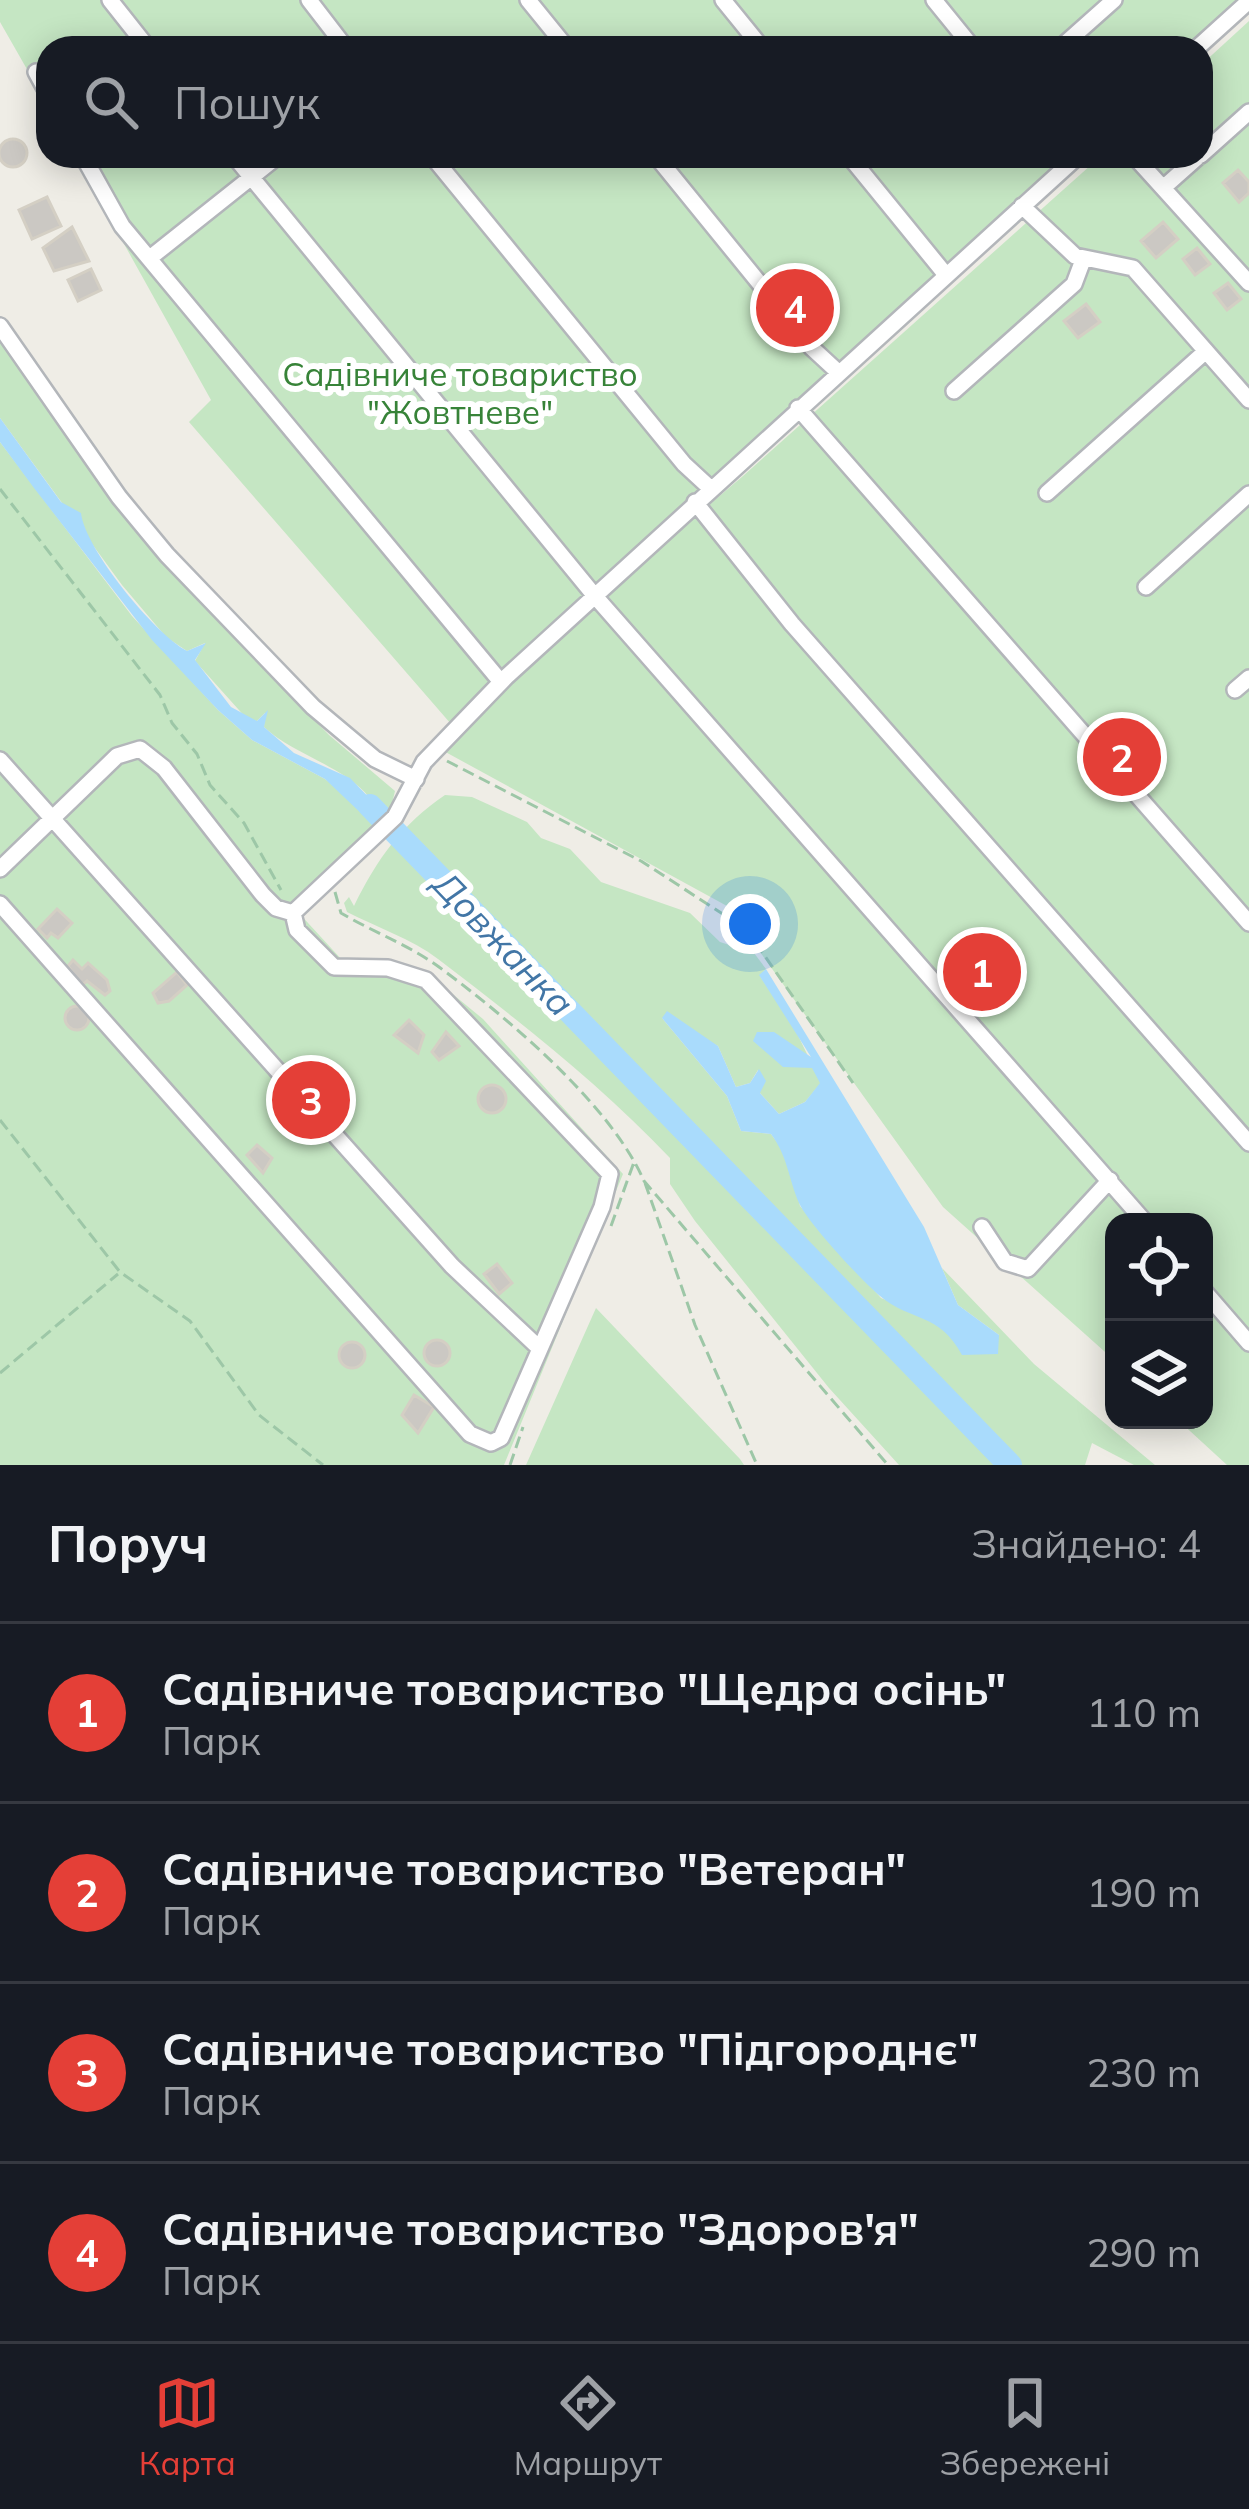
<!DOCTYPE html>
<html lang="uk">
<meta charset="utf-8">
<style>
body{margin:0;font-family:Mulish,sans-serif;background:#20242c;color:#f1f3f6}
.controls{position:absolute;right:36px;bottom:36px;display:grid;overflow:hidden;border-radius:24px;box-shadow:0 6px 30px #0003}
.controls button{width:108px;height:108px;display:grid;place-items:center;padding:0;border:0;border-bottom:3px solid #363941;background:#171b24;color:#f1f3f6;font:60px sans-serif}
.you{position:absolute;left:750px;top:924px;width:42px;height:42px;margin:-30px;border:9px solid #fff;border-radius:50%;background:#1a73e8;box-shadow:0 0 0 18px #1a73e833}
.badge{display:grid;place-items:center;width:78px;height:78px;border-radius:50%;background:#e43f37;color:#fff;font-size:39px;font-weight:700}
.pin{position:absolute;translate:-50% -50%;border:6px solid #fff;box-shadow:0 3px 12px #0006}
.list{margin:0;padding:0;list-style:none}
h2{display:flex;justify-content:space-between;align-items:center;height:156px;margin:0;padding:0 48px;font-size:51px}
h2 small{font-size:39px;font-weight:400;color:#9ea1a6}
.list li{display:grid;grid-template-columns:78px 1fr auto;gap:36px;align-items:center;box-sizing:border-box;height:180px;padding:0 48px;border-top:3px solid #363941}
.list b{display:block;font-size:45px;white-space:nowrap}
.list p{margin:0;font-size:39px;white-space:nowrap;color:#9ea1a6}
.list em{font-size:39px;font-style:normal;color:#9ea1a6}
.icon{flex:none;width:66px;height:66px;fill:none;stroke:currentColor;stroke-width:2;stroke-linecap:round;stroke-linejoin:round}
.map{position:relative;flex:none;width:1249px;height:1465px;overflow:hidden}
.search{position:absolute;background:#171b24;box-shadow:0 6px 30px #0003;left:36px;right:36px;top:36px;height:132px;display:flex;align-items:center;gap:30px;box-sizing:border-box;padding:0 42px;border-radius:36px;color:#9ea1a6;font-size:45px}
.sheet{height:876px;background:#171b24}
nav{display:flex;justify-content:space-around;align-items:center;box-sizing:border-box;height:168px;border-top:3px solid #363941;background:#171b24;font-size:33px;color:#9ea1a6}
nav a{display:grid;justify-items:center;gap:6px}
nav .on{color:#e43f37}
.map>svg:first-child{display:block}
</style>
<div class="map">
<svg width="1249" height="1465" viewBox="0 0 1249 1465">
<rect width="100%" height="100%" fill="#efede6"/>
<path fill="#c5e6c3" d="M0 0H1237L1188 48H48V106L0 22Z
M1249 21V1465H1227L1178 1420H1204V1222H1114V1360L943 1207 727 906 440 749 480 700 743 476 1101 156H1201V65Z
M75 156H1076L451 724 189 422 211 400Z
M0 341 117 506 179 581 329 735 395 791 390 812 381 817C362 769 299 760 264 727L265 713 257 721 247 719 195 661 205 643 187 651 166 637 122 585 0 418Z
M0 442 132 616 218 710 252 740 325 779 378 821 381 831 297 911 354 973 433 978 483 1019 623 1174 504 1465H0Z
M445 795 472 797 527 822 541 838 570 849 601 882 690 913 720 942 754 953 766 969 760 976 792 1023 821 1083 805 1102 779 1114 760 1093 758 1070 750 1083 736 1087 718 1046 662 1018 727 1096 741 1131 771 1134 788 1157 800 1206 881 1298 930 1318 951 1335H999L958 1305 942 1268 1034 1364 1155 1465H1134L1092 1443 1085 1465H899L829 1388 695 1221 670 1184V1158C601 1085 518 1020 438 959 412 939 376 927 347 912L344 903 349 897 354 906C377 859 402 824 445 795Z
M596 1308 740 1459 744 1465H526Z"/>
<path fill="#a9dbfc" d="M0 418 61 502 81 513C85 549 154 633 187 651L206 643 195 660 231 707 257 721 268 710 264 727 294 753 350 778 385 814 378 821 366 818 325 779 252 740 218 710 152 640 34 488 0 442Z
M766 969 924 1227 958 1305 999 1335 998 1354 962 1355C939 1312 911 1322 880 1296 862 1281 808 1223 799 1203 788 1177 788 1157 771 1134L741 1131 727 1096 662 1018 667 1011 718 1046 736 1087 750 1083 759 1069 766 1081 760 1093 779 1114 805 1102 820 1083 812 1068 783 1067 753 1041 757 1032H774L811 1057 759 975Z"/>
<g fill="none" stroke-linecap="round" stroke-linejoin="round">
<path stroke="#a9dbfc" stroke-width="24" d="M370 806 1010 1465"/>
</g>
<path fill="#cbc8c3" stroke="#d4cfc4" stroke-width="3" d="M-1 153a14 14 0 1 1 28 0a14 14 0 1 1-28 0Z
M1238 170 1249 182V193L1239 202 1223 183Z
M47 197 61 226 32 239 19 210Z
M1163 222 1178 239 1156 258 1141 241Z
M72 227 89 261 54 271 43 248Z
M1197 248 1210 264 1195 275 1183 259Z
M91 269 101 290 78 301 68 280Z
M1228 283 1241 299 1227 310 1214 293Z
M1086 304 1100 322 1078 338 1064 321Z
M57 909 72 923 58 938 51 933 47 938 38 929Z
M73 960 82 969 88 963 107 980 110 991 105 995 87 981 81 986 68 966Z
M177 972 187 985 169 1001 158 1003 153 993Z
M65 1018a12 12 0 1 1 24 0a12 12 0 1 1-24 0Z
M409 1020 424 1035 418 1053 394 1035Z
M446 1032 459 1046 439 1060 432 1052Z
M478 1099a14 14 0 1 1 28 0a14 14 0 1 1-28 0Z
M257 1145 272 1158 263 1173 247 1155Z
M497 1264 512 1283 499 1294 484 1274Z
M424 1353a13 13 0 1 1 26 0a13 13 0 1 1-26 0Z
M339 1355a13 13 0 1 1 26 0a13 13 0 1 1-26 0Z
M414 1395 434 1407 418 1433 402 1415Z"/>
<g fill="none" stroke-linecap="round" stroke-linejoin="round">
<defs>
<path id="minor" d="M110 0 148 48
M309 0 346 48
M528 0 567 48
M723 0 762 48
M934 0 973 48
M1060 48 1114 0
M1197 48 1249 1
M36 72 48 94
M1201 155 1249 112
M83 156 122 226 501 682
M234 156 594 595 1145 1222
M432 156 684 464 710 488
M656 156 812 348 838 372
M849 156 946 275
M1134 156 1249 283
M1163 188 1199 156
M1022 206 1075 256 1133 268 1249 400
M151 257 278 156
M0 326 119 497 167 555 313 707 375 759 416 779
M954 391 1074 284 1083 260
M798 408 1249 923
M1047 493 1206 351
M695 502 792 624 1249 1143
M1146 587 1249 494
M1235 690 1249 678
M0 760 452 1266 538 1347
M0 869 117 756 140 749 164 768 263 895 276 908 293 913
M0 904 470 1434 491 1443 501 1438 602 1207 610 1174 426 980 388 968 334 967 297 930 293 913
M293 913 395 817 424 762 506 677 1078 156
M982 1227 1005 1262 1028 1269 1110 1180
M1204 1291 1249 1343"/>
</defs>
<use href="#minor" stroke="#b3b6ba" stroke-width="20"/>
<path stroke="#9dc7a7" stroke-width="3" stroke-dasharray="12 6" stroke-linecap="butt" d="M0 489 160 695 172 723 197 754 210 785 244 823 281 890
M447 761 641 861 746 929 853 1083
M335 892 341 913C373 932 409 945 439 967 507 1017 611 1105 644 1181L888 1465
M0 1120 120 1272 190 1321 259 1415 323 1465
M645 1183 695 1325 757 1465
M611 1226 634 1162
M0 1373 118 1274
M510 1465 523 1427"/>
<use href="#minor" stroke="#fff" stroke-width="15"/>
</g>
<g text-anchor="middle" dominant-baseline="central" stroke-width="12" stroke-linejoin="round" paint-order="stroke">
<g font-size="33" fill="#378338" stroke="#fff">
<text x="460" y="373">Садівниче товариство<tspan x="460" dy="38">"Жовтневе"</tspan></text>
</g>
<g font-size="36" font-style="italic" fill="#4276a6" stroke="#fff">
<text transform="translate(504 943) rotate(46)">Довжанка</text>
</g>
</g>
</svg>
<div class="controls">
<button><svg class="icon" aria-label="locate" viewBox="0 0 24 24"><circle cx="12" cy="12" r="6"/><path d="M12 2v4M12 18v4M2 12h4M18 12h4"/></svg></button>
<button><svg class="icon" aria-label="layers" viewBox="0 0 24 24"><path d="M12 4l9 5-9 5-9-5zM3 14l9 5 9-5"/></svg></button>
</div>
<div class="you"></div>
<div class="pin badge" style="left:982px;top:972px">1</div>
<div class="pin badge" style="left:1122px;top:757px">2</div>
<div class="pin badge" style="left:311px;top:1100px">3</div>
<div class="pin badge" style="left:795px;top:308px">4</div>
<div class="search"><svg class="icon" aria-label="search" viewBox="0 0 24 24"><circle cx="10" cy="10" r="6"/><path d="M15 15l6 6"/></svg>Пошук</div>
</div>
<section class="sheet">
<h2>Поруч<small>Знайдено: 4</small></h2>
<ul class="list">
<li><span class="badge">1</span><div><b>Садівниче товариство &quot;Щедра осінь&quot;</b><p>Парк</p></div><em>110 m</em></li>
<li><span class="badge">2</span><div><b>Садівниче товариство &quot;Ветеран&quot;</b><p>Парк</p></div><em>190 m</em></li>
<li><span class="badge">3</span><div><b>Садівниче товариство &quot;Підгороднє&quot;</b><p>Парк</p></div><em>230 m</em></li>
<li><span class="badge">4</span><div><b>Садівниче товариство &quot;Здоров'я&quot;</b><p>Парк</p></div><em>290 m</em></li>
</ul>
</section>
<nav>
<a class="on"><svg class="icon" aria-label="map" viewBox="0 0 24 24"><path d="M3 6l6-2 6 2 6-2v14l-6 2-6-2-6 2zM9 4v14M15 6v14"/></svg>Карта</a>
<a><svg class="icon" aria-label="directions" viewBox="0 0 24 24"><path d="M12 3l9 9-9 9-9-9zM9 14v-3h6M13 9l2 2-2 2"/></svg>Маршрут</a>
<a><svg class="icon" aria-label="saved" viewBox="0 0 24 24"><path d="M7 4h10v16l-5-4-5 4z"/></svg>Збережені</a>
</nav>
